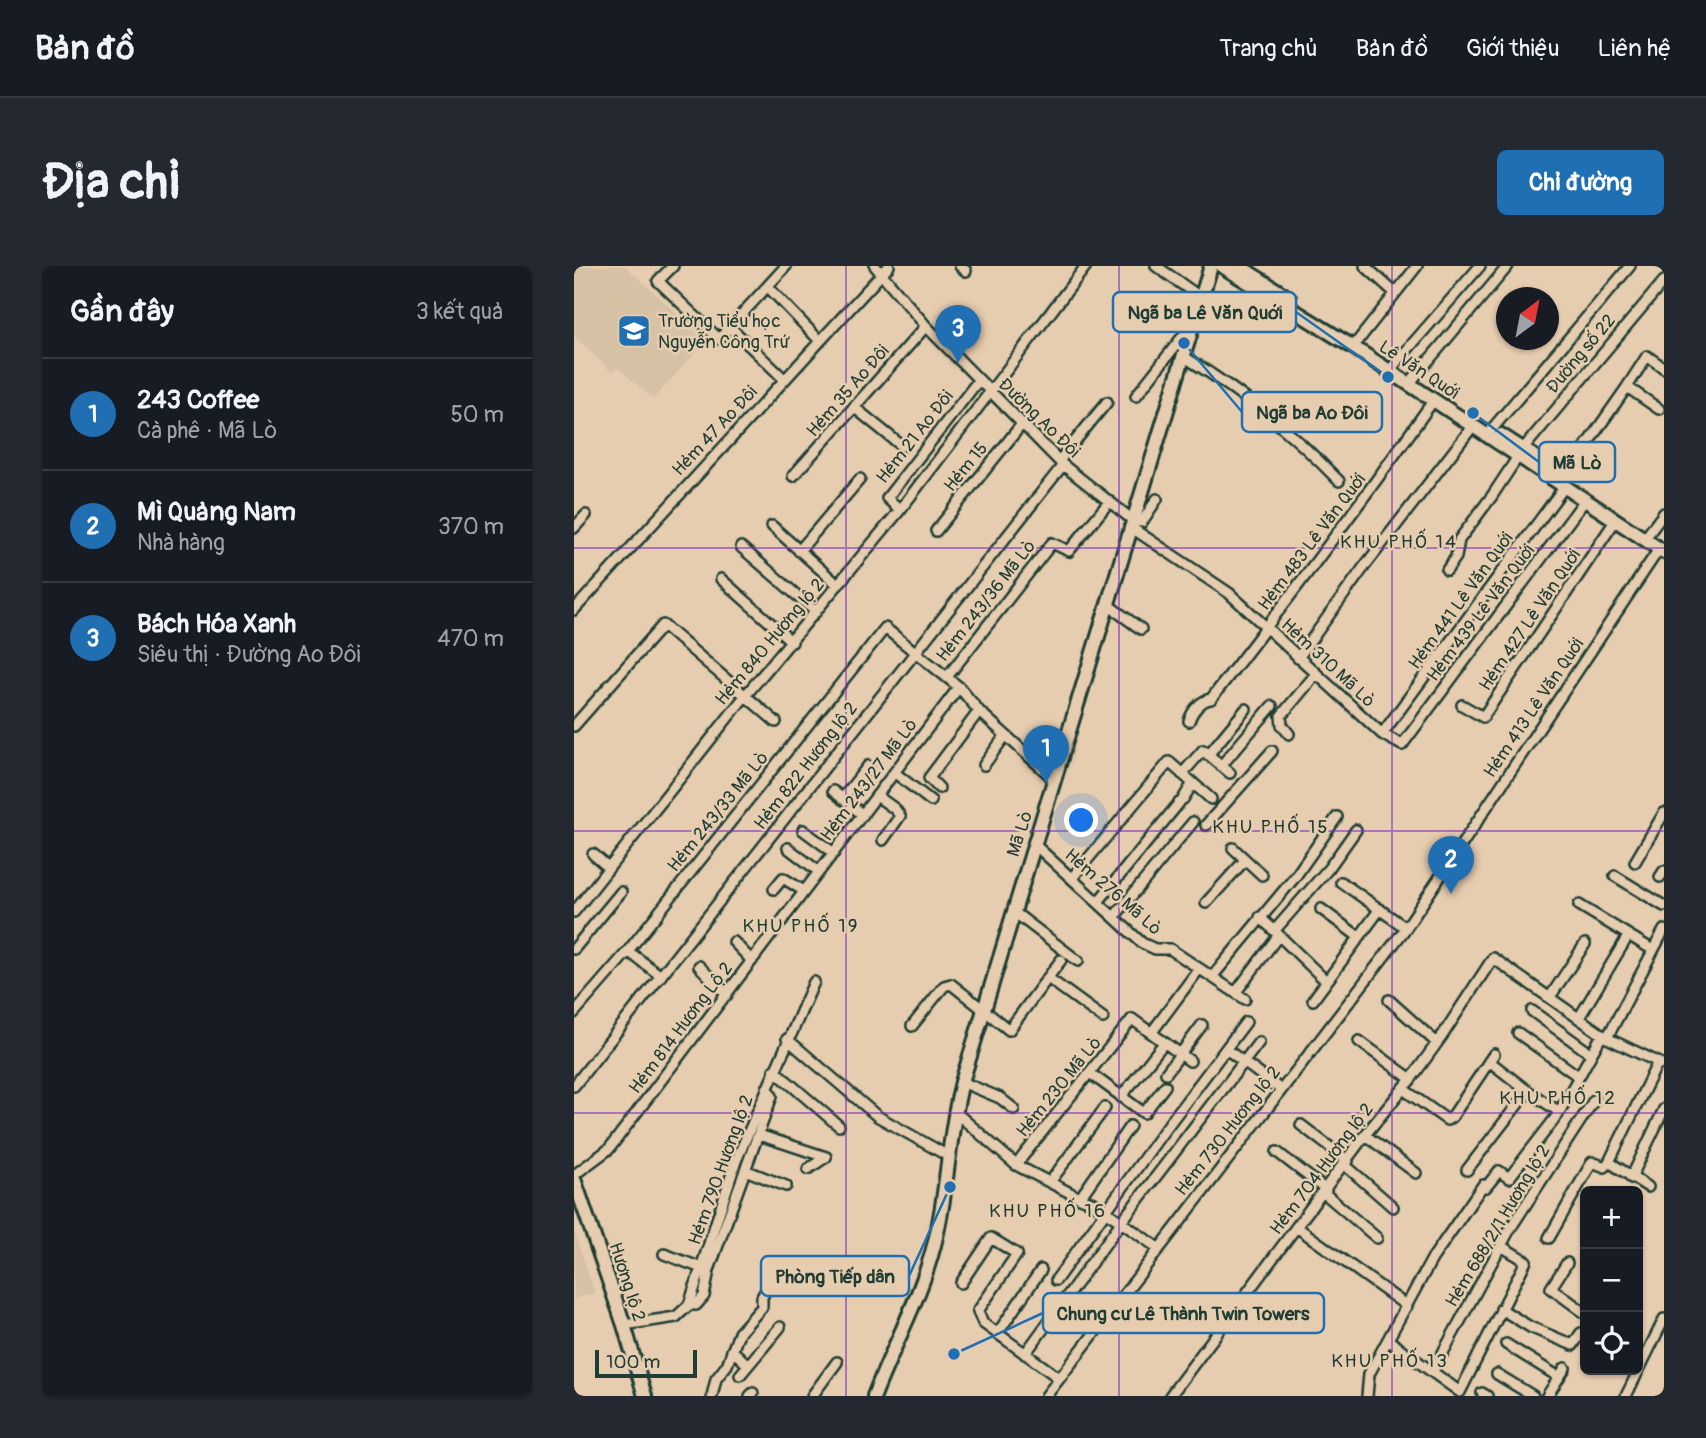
<!DOCTYPE html>
<html lang="vi">
<meta charset="utf-8">
<style>
body{margin:0;font-family:Pangolin,sans-serif;background:#242831;color:#f1f3f6}
.controls{position:absolute;right:21px;bottom:21px;display:grid;overflow:hidden;border-radius:10px;box-shadow:0 2px 5px #0004}
.controls button{width:63px;height:63px;display:grid;place-items:center;padding:0;border:0;border-bottom:2px solid #363941;background:#171b24;color:#f1f3f6;font:35px sans-serif}
.compass{position:absolute;left:922px;top:21px;width:63px;height:63px;border-radius:50%;background:#171b24;box-shadow:0 2px 5px #0004;rotate:32deg}
.scale{position:absolute;left:21px;bottom:18px;width:102px;box-sizing:border-box;padding-left:7px;border:4px solid #1f3d34;border-top:0;font-size:19px;line-height:24px;white-space:nowrap;color:#1f3d34;-webkit-text-stroke:5px #e7cdaf;paint-order:stroke}
.you{position:absolute;left:508px;top:555px;width:24px;height:24px;margin:-18px;border:5px solid #fff;border-radius:50%;background:#1a73e8;box-shadow:0 0 0 10px #1a73e833}
.badge{display:grid;place-items:center;width:46px;height:46px;border-radius:50%;background:#1f6fb2;color:#fff;font-size:23px;font-weight:700}
.pin{position:absolute;translate:-50% -58px;filter:drop-shadow(0 2px 4px #0008)}
.pin::after{content:'';position:absolute;top:37px;width:24px;height:21px;background:inherit;clip-path:polygon(0 0,100% 0,50% 100%)}
.list{margin:0;padding:0;list-style:none}
h2{display:flex;justify-content:space-between;align-items:center;height:91px;margin:0;padding:0 28px;font-size:30px}
h2 small{font-size:23px;font-weight:400;color:#9ea1a6}
.list li{display:grid;grid-template-columns:46px 1fr auto;gap:21px;align-items:center;box-sizing:border-box;height:112px;padding:0 28px;border-top:2px solid #363941}
.list b{display:block;font-size:26px;white-space:nowrap}
.list p{margin:0;font-size:23px;white-space:nowrap;color:#9ea1a6}
.list em{font-size:23px;font-style:normal;color:#9ea1a6}
.icon{flex:none;width:38px;height:38px;fill:none;stroke:currentColor;stroke-width:2;stroke-linecap:round;stroke-linejoin:round}
.map{position:relative;flex:none;width:1090px;height:1130px;overflow:hidden;border-radius:10px}
header{display:flex;align-items:center;gap:42px;box-sizing:border-box;height:98px;padding:0 35px;background:#171b24;border-bottom:2px solid #363941}
header strong{font-size:33px}
nav{display:flex;gap:38px;margin-inline-start:auto;font-size:24px}
.intro{display:flex;align-items:center;justify-content:space-between;box-sizing:border-box;height:168px;padding:0 42px}
h1{margin:0;font-size:49px}
.button{padding:18px 32px;border-radius:10px;background:#1f6fb2;color:#fff;font-size:24px;font-weight:700}
main{display:flex;gap:42px;padding:0 42px}
aside{flex:1;background:#171b24;border-radius:10px;box-shadow:0 2px 5px #0004}
.map>svg:first-child{display:block}
</style>
<header>
<strong>Bản đồ</strong>
<nav><a>Trang chủ</a><a>Bản đồ</a><a>Giới thiệu</a><a>Liên hệ</a></nav>
</header>
<div class="intro"><h1>Địa chỉ</h1><a class="button">Chỉ đường</a></div>
<main>
<aside>
<h2>Gần đây<small>3 kết quả</small></h2>
<ul class="list">
<li><span class="badge">1</span><div><b>243 Coffee</b><p>Cà phê · Mã Lò</p></div><em>50 m</em></li>
<li><span class="badge">2</span><div><b>Mì Quảng Nam</b><p>Nhà hàng</p></div><em>370 m</em></li>
<li><span class="badge">3</span><div><b>Bách Hóa Xanh</b><p>Siêu thị · Đường Ao Đôi</p></div><em>470 m</em></li>
</ul>
</aside>
<div class="map">
<svg width="1090" height="1130" viewBox="0 0 1090 1130">
<rect width="100%" height="100%" fill="#e7cdaf"/>
<filter id="ink" filterUnits="userSpaceOnUse"><feTurbulence type="fractalNoise" baseFrequency=".0143" numOctaves="2"/><feDisplacementMap in="SourceGraphic" scale="14" xChannelSelector="R" yChannelSelector="G"/><feConvolveMatrix kernelMatrix="1 2 1 2 8 2 1 2 1" color-interpolation-filters="sRGB"/></filter>
<g filter="url(#ink)">
<path fill="#d6c1a4" d="M0 0H52L128 72 129 79 79 133 43 101 38 106 0 70Z
M0 965 21 1027 0 1033Z"/>
<g fill="none" stroke-linecap="round" stroke-linejoin="round">
<defs>
<path id="minor" d="M99 0 84 15 145 73 212 0
M301 0 352 60 489 199 560 255 568 256 583 233
M386 0 392 5
M582 0 626 31
M791 0 820 26
M194 21 245 74
M156 61 210 113
M779 81 843 0
M609 90C665 124 720 168 765 215
M820 99 906 0
M839 113 934 0
M1053 121 1073 90 1090 102
M562 130 609 70 615 69
M281 142 328 180
M918 163 1056 0
M485 195 533 136
M219 210 352 60
M990 211 1053 121 1085 143
M326 244 313 232 404 115
M198 260 264 319
M0 262 12 249
M558 262 655 327 808 468 828 479 1011 234
M362 265 448 158
M1075 267 1090 247
M167 281 242 346
M225 285 286 213
M873 304 882 291 885 274 918 230 949 183 1090 15
M147 313 218 376
M534 339 567 363
M0 344 315 0
M724 392 790 301 899 160
M373 411 478 277 495 285 535 236
M888 439 909 451 1041 255
M615 455C618 445 627 434 637 433 713 335 788 236 859 135
M0 460 89 359 202 456
M715 468 708 459 707 450 742 408
M808 468 991 220
M634 489 672 443
M410 499 431 470
M647 500 698 440
M321 507 357 535
M608 508 629 484 656 507
M365 522 355 512 405 445
M259 525 289 549
M303 530 321 543 326 550 309 574
M268 533 294 500
M609 533 619 517
M632 559 698 485
M229 564 260 587
M461 579 568 677 581 683H596L671 733
M214 582 244 605
M659 582 688 609
M19 588 35 602
M1061 596 1090 547
M1041 610 1090 640
M1086 611 1090 605
M498 612 595 496 637 533
M767 616 832 662
M200 623 209 612 230 625
M524 636 605 537
M632 637 671 594
M1005 639 1079 684
M747 643 785 671
M0 646 171 430 326 244 512 0
M440 646 504 695
M540 651 619 556
M686 651 752 715
M701 664 755 602 782 564
M160 676 178 695
M0 683 47 626
M54 685 87 710
M125 700 153 729
M638 711 721 611 763 551
M474 712 529 752
M662 726 705 669
M976 731 1011 678
M739 734 806 643
M815 734 863 777
M958 745 1017 788
M0 747 54 685 311 362 385 421 405 445 481 514
M1005 752 1054 670
M338 760 370 720 377 718 435 764 487 694
M578 766 625 703
M944 767 1004 810
M1033 772 1090 664
M213 773 303 850 374 890
M785 775 837 813
M652 783 706 823
M915 795 951 823 984 845
M200 804 265 860
M592 807 628 759
M517 808 570 847 591 820
M388 816 426 832 440 843
M0 820 489 199
M829 823 873 854 878 851 920 788
M547 831 590 777
M380 845 442 899 558 753 616 795
M727 859 774 895
M185 869 252 891 234 903
M791 869 842 907
M703 886 752 924
M1035 896 1084 796
M1035 896 1074 921
M442 899 506 932 520 937 584 982
M771 899 819 941
M171 904 212 920
M893 904 954 825
M0 909 35 883 385 421
M1057 912 1090 843
M476 916 531 842
M750 927 803 972
M506 932 556 860
M724 962 833 1040
M975 972 1018 896 1031 901 1035 896
M90 988 133 1004
M993 997 977 1022 1011 1047
M482 1014 589 866 672 756
M387 1017 417 972 443 988 404 1045 409 1057 485 1112
M115 1039H122L130 1030 135 1004 198 830 193 822
M927 1043 956 1061 999 1079 1007 1067
M50 1059 102 1051 115 1039 162 895 240 716
M423 1068 467 1004
M814 1074 886 1126 952 995 927 980
M932 1078 985 1111
M158 1084 174 1099
M451 1088 548 955 685 776
M859 1105 936 963 1020 834
M923 1108 959 1130
M166 1109 206 1061
M908 1127 913 1130
M138 1130 142 1113 153 1099 165 1067 188 1041V1031L196 1017
M176 1130 179 1127
M238 1130 263 1096
M472 1130 832 662 1085 283
M596 1130 791 869 837 813 868 770 919 692 1033 772 1090 799
M793 1130 795 1108 858 993 909 919 912 921 925 905 935 912 983 850 1028 769
M973 1130 991 1102
M1052 1130 1090 1053"/>
<path id="major" d="M648 0 779 81 1090 286
M665 0 715 32
M927 169 970 197
M0 913 50 1059 71 1130
M300 1130C318 1083 343 1038 357 990 374 933 373 873 388 816L637 0"/>
</defs>
<use href="#minor" stroke="#1f3d34" stroke-width="14"/>
<use href="#major" stroke="#1f3d34" stroke-width="18"/>
<use href="#minor" stroke="#e7cdaf" stroke-width="9"/>
<use href="#major" stroke="#e7cdaf" stroke-width="12"/>
</g>
</g>
<path fill="none" stroke="#7b2cbf" stroke-width="2" stroke-opacity="0.55" d="M272 0V1130M545 0V1130M818 0V1130M0 282H1090M0 565H1090M0 847H1090"/>
<defs>
<symbol id="school-square" viewBox="-11 -11 22 22"><rect x="-9" y="-9" width="18" height="18" rx="4" fill="#1f6fb2" stroke="#e7cdaf"/><path d="M0-5L7-2L0 1L-7-2ZM-4 1L0 2.5L4 1V4Q0 6-4 4Z" fill="#fff"/></symbol>
</defs>
<g fill-rule="evenodd">
<use href="#school-square" x="41" y="46" width="38" height="38"/>
</g>
<g text-anchor="middle" dominant-baseline="central" stroke-width="5" stroke-linejoin="round" paint-order="stroke">
<g font-size="18" fill="#1f3d34" stroke="#e7cdaf" text-anchor="start">
<text x="84" y="55">Trường Tiểu học<tspan x="84" dy="21">Nguyễn Công Trứ</tspan></text>
</g>
<g font-size="18" fill="#1f3d34" stroke="#e7cdaf">
<text transform="translate(1007 88) rotate(-50)">Đường số 22</text>
<text transform="translate(845 104) rotate(33)">Lê Văn Quới</text>
<text transform="translate(274 125) rotate(-49)">Hẻm 35 Ao Đôi</text>
<text transform="translate(465 152) rotate(44)">Đường Ao Đôi</text>
<text transform="translate(141 165) rotate(-47)">Hẻm 47 Ao Đôi</text>
<text transform="translate(341 171) rotate(-52)">Hẻm 21 Ao Đôi</text>
<text transform="translate(392 201) rotate(-51)">Hẻm 15</text>
<text transform="translate(738 276) rotate(-53)">Hẻm 483 Lê Văn Quới</text>
<text transform="translate(412 335) rotate(-52)">Hẻm 243/36 Mã Lò</text>
<text transform="translate(887 335) rotate(-54)">Hẻm 441 Lê Văn Quới</text>
<text transform="translate(907 347) rotate(-53)">Hẻm 439 Lê Văn Quới</text>
<text transform="translate(956 354) rotate(-56)">Hẻm 427 Lê Văn Quới</text>
<text transform="translate(196 376) rotate(-50)">Hẻm 840 Hương lộ 2</text>
<text transform="translate(754 397) rotate(43)">Hẻm 310 Mã Lò</text>
<text transform="translate(960 442) rotate(-56)">Hẻm 413 Lê Văn Quới</text>
<text transform="translate(232 500) rotate(-52)">Hẻm 822 Hương lộ 2</text>
<text transform="translate(295 514) rotate(-53)">Hẻm 243/27 Mã Lò</text>
<text transform="translate(144 546) rotate(-51)">Hẻm 243/33 Mã Lò</text>
<text transform="translate(446 568) rotate(-72)">Mã Lò</text>
<text transform="translate(539 626) rotate(41)">Hẻm 276 Mã Lò</text>
<text transform="translate(107 762) rotate(-53)">Hẻm 814 Hương Lộ 2</text>
<text transform="translate(485 821) rotate(-51)">Hẻm 230 Mã Lò</text>
<text transform="translate(654 865) rotate(-52)">Hẻm 730 Hương lộ 2</text>
<text transform="translate(748 903) rotate(-53)">Hẻm 704 Hương lộ 2</text>
<text transform="translate(147 904) rotate(-70)">Hẻm 790 Hương lộ 2</text>
<text transform="translate(924 960) rotate(-59)">Hẻm 688/2/1 Hương lộ 2</text>
<text transform="translate(53 1016) rotate(72)">Hương lộ 2</text>
</g>
<g font-size="19" letter-spacing="2" fill="#1f3d34" stroke="#e7cdaf">
<text x="825" y="276">KHU PHỐ 14</text>
<text x="697" y="561">KHU PHỐ 15</text>
<text x="227" y="660">KHU PHỐ 19</text>
<text x="984" y="832">KHU PHỐ 12</text>
<text x="474" y="945">KHU PHỐ 16</text>
<text x="816" y="1095">KHU PHỐ 13</text>
</g>
</g>
<path fill="none" stroke="#1f6fb2" stroke-width="2.5" d="M814 111L722 46M610 77L668 146M899 147L965 196M376 921L335 1010M380 1088L469 1047"/>
<g fill="#1f6fb2" stroke="#e7cdaf" stroke-width="2.5">
<circle cx="814" cy="111" r="7"/>
<circle cx="610" cy="77" r="7"/>
<circle cx="899" cy="147" r="7"/>
<circle cx="376" cy="921" r="7"/>
<circle cx="380" cy="1088" r="7"/>
</g>
<g fill="#e7cdaf" stroke="#1f6fb2" stroke-width="2.5">
<rect x="539" y="26" width="183" height="40" rx="7"/>
<rect x="668" y="126" width="140" height="40" rx="7"/>
<rect x="965" y="176" width="76" height="40" rx="7"/>
<rect x="187" y="990" width="148" height="40" rx="7"/>
<rect x="469" y="1027" width="281" height="40" rx="7"/>
</g>
<g font-size="19" text-anchor="middle" font-weight="bold" fill="#1f3d34">
<text x="631" y="53">Ngã ba Lê Văn Quới</text>
<text x="738" y="153">Ngã ba Ao Đôi</text>
<text x="1003" y="203">Mã Lò</text>
<text x="261" y="1017">Phòng Tiếp dân</text>
<text x="609" y="1054">Chung cư Lê Thành Twin Towers</text>
</g>
</svg>
<div class="controls">
<button>+</button>
<button>−</button>
<button><svg class="icon" aria-label="locate" viewBox="0 0 24 24"><circle cx="12" cy="12" r="6"/><path d="M12 2v4M12 18v4M2 12h4M18 12h4"/></svg></button>
</div>
<svg class="compass" viewBox="-18 -18 36 36"><path d="M0-13l5 13h-10z" fill="#e53935"/><path d="M0 13l5-13h-10z" fill="#9ea1a6"/></svg>
<div class="scale">100 m</div>
<div class="you"></div>
<div class="pin badge" style="left:472px;top:517px">1</div>
<div class="pin badge" style="left:877px;top:628px">2</div>
<div class="pin badge" style="left:384px;top:97px">3</div>
</div>
</main>
